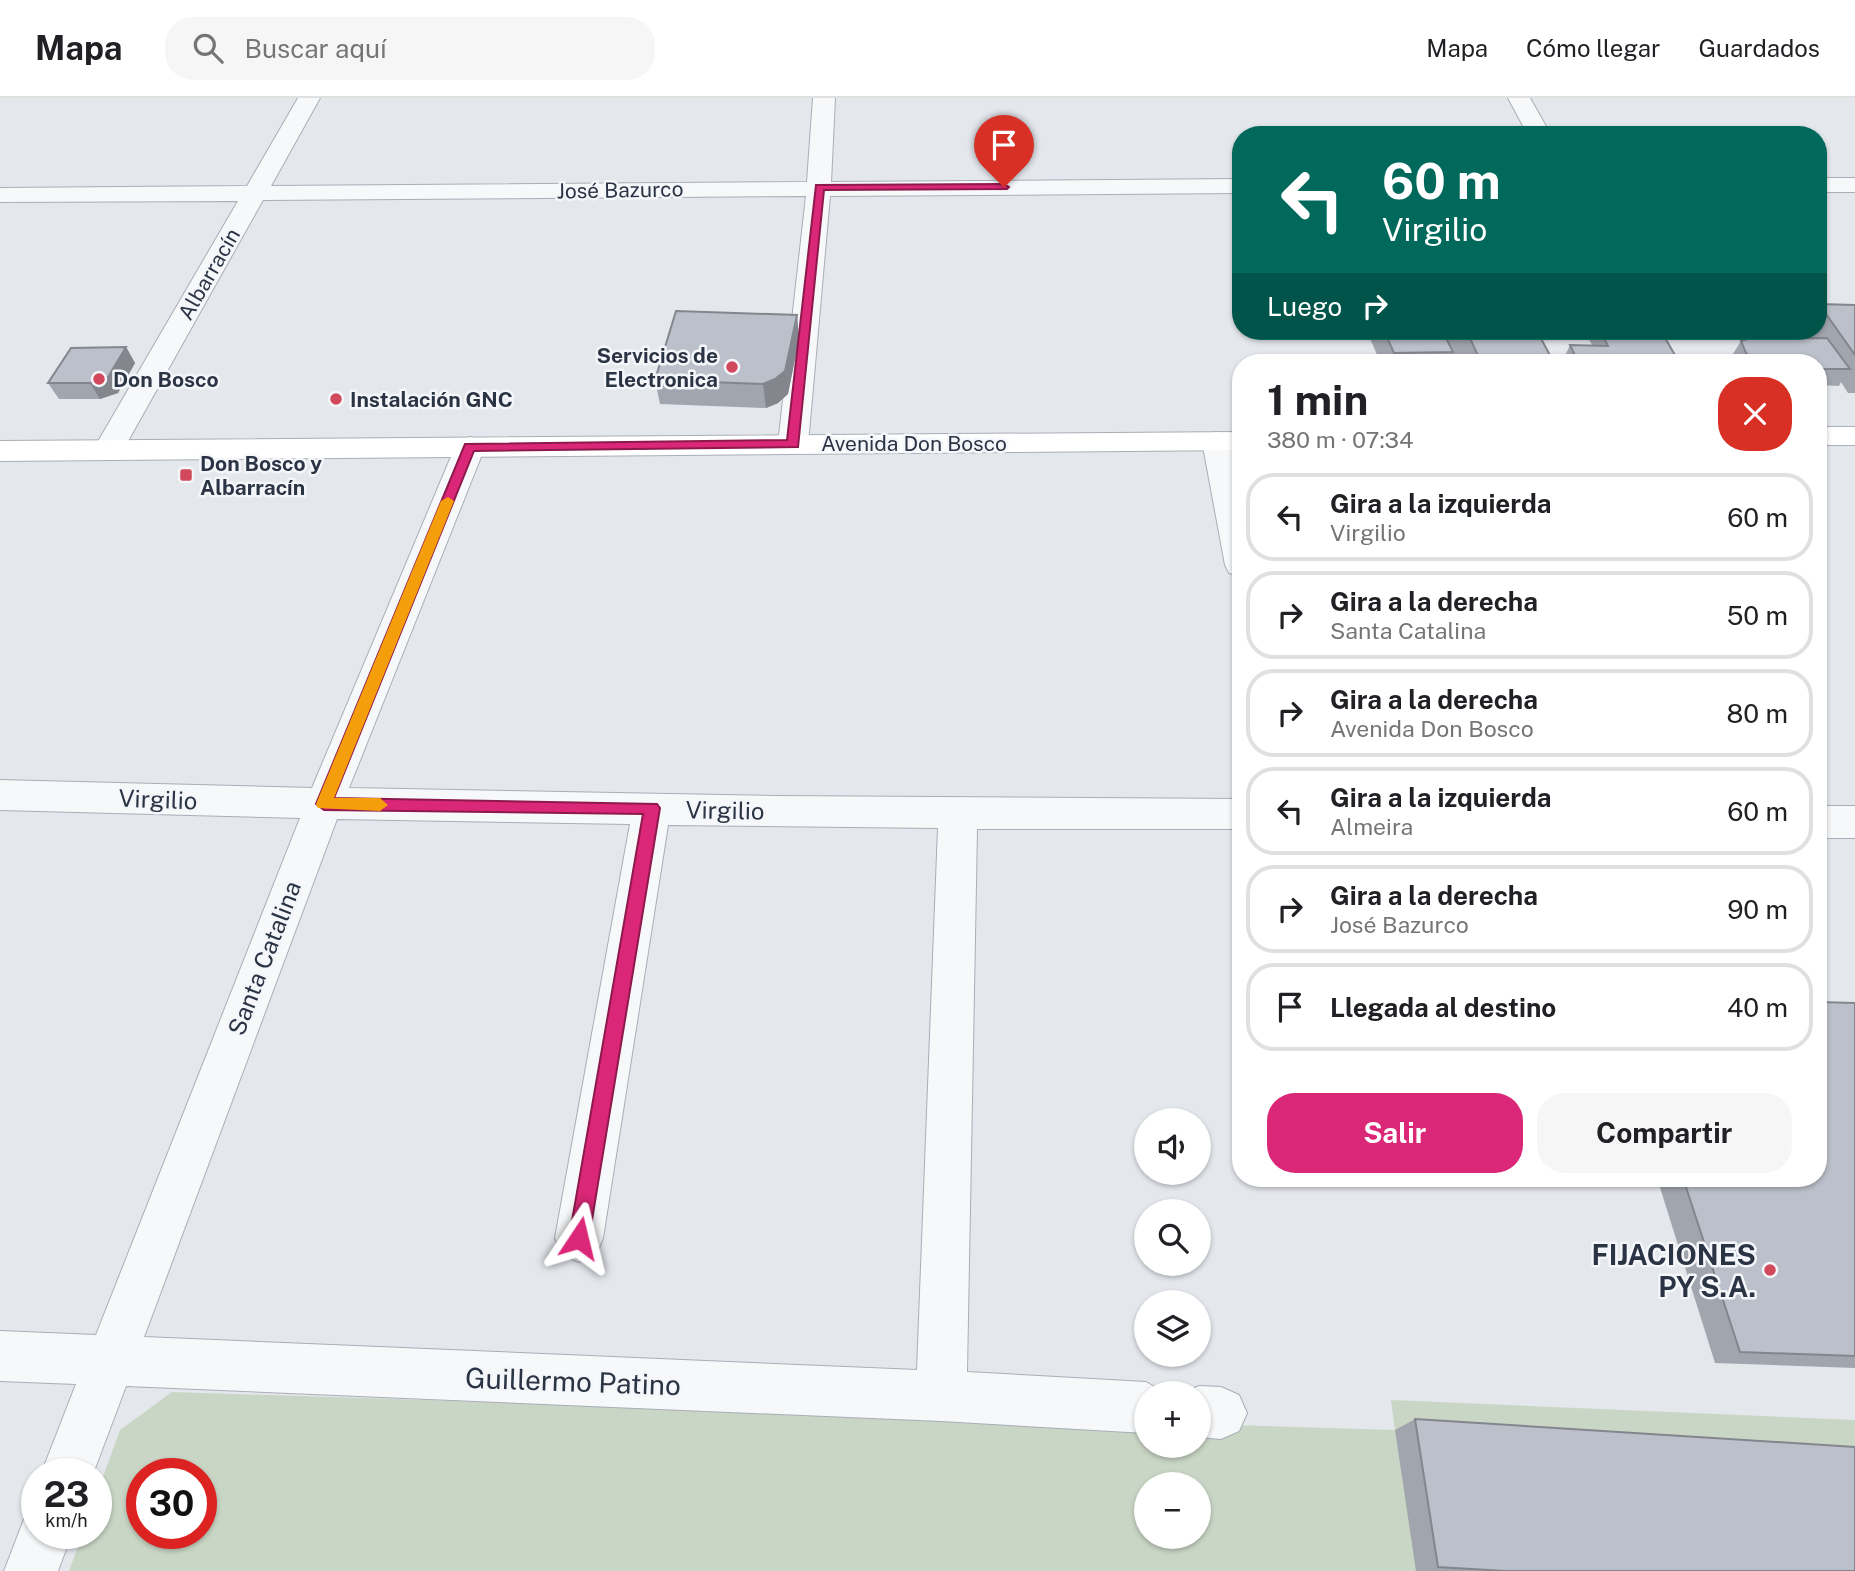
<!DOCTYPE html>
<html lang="es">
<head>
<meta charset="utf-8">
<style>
	:root { --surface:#fff; --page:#f6f6f6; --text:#202124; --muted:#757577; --line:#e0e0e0; --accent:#db2777 }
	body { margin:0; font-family:"Public Sans",sans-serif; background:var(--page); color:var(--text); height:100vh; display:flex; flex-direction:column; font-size:26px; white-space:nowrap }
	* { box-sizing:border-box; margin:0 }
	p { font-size:23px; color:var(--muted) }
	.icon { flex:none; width:38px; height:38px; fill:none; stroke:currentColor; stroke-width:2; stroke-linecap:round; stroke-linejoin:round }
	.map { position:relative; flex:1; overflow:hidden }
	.details { position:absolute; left:1232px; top:256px; width:595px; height:833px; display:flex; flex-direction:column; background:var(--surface); border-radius:28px; box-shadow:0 2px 5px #0004 }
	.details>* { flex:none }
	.hud { position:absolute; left:1232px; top:28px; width:595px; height:214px; border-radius:28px; box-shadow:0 2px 5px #0004; background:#00695c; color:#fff; overflow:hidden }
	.tools { position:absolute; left:1134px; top:1010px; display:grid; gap:14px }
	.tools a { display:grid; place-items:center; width:77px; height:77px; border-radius:50%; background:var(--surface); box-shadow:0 2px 5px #0004; font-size:35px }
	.speed { position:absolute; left:21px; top:1360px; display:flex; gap:14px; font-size:35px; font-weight:700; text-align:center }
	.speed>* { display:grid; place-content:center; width:91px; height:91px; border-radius:50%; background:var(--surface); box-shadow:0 2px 5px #0004; line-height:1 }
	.speed small { font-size:18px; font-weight:400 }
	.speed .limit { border:10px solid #d22; background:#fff; color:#111 }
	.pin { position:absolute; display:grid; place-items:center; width:60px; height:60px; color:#fff; margin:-72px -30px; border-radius:50% 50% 50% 0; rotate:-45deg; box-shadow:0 0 7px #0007 }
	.pin .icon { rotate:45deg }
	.me { position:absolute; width:77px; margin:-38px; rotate:10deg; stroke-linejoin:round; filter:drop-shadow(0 0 5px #0008) }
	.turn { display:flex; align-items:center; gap:24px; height:147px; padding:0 35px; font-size:32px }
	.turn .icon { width:91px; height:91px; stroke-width:2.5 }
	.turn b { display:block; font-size:49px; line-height:60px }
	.then { display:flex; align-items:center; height:66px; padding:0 35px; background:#0003; gap:14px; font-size:26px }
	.round { display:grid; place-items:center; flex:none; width:74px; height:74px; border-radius:28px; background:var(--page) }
	.summary { display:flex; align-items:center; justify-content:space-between; height:119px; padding:0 35px }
	h1 { font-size:42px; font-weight:700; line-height:52px }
	.button { display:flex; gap:14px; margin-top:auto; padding:14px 35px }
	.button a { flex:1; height:80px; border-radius:28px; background:var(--accent); color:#fff; font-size:28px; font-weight:700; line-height:80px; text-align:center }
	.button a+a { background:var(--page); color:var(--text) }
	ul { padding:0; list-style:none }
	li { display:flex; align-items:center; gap:21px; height:88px; margin:0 14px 10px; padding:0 21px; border:4px solid var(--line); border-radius:28px }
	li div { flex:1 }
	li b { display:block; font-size:26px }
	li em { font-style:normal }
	header { display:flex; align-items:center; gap:42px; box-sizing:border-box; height:98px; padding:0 35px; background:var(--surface); border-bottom:2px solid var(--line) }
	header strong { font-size:33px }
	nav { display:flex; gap:38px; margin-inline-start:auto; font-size:24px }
	.search { width:490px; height:63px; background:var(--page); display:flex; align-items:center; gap:18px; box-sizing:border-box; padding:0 24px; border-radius:28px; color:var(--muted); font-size:26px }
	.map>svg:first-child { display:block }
	.green { fill:#c9d6c5; fill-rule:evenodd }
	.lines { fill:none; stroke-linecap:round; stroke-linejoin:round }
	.minor-casing { stroke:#a9aeb7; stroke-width:2 }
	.secondary-casing { stroke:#a9aeb7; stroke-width:2 }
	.minor { fill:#f7f8fa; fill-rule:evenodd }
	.secondary { fill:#fff; fill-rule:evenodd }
	.wall { fill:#a1a5ae }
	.shaded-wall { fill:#83868d }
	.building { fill:#bbc0ca; stroke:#83868d; stroke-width:2 }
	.route { fill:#db2777; stroke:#8e194d; stroke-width:2 }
	.slow { fill:#f59e0b }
	.poi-dot { fill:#d1495b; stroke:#f4f6f9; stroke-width:2.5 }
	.labels { text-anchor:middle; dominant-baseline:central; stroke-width:5; stroke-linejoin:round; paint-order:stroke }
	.far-street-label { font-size:21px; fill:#2b3445; stroke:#f4f6f9 }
	.far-poi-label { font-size:21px; font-weight:bold; fill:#2b3445; stroke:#f4f6f9; text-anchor:start }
	.street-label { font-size:24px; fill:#2b3445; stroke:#f4f6f9 }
	.near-poi-label { font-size:28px; font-weight:bold; fill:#2b3445; stroke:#f4f6f9; text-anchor:end }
	.near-street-label { font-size:28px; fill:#2b3445; stroke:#f4f6f9 }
</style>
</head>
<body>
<header>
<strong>Mapa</strong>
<div class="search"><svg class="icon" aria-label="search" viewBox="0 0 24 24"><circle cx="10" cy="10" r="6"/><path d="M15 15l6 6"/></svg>Buscar aquí</div>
<nav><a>Mapa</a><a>Cómo llegar</a><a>Guardados</a></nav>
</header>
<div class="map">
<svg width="1855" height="1473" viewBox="0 0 1855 1473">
	<rect width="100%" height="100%" fill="#e4e7ec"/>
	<path class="green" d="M172,1294L1146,1325V1348H1199V1326L1395,1332L1391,1302L1855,1322V1473H69L83,1435H96V1398L120,1332ZM142,1376H201V1435H142ZM1146,1386H1199V1438H1146Z"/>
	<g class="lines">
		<defs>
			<g id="minor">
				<polygon points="298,0 320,0 271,88 807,84 813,0 835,0 831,84 1241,81 1241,95 830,98 808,346 804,353 793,356 782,353 778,346 806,98 263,102 123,352 119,359 108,362 97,359 93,352 238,103 0,104 0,90 247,88"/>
				<polygon points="1508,0 1530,0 1551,37 1528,37"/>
				<rect x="1818" y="80" width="37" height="14"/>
				<path d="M1217,334L1228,336C1247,367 1241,441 1241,478L1229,475L1225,467L1202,343L1206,336Z"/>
				<path d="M470,339L481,342L485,349L349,690L775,698L1241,701V731H977L967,1274L1146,1284L1165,1295H1146V1335L941,1323L126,1288L93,1376H41L76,1286L0,1283V1233L96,1237L300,720L0,712V682L312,690L455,349L459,342ZM337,721L630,726L555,1140L562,1157L579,1164L596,1157L603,1140L668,727L938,730L917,1272L144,1239Z"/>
				<rect x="1818" y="708" width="37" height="32"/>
				<polygon points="1199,1288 1221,1289 1239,1297 1247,1315 1239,1333 1221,1341 1199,1339 1199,1295 1183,1295"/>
				<polygon points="37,1412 37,1435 72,1435 58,1473 4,1473 26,1416"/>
			</g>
			<g id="secondary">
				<rect x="1818" y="329" width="37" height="18"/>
				<polygon points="1241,334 1241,352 0,363 0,343"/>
			</g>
		</defs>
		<use href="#minor" class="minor-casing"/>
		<use href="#secondary" class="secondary-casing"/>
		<use href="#minor" class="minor"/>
		<use href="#secondary" class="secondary"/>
	</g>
	<g class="wall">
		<polygon points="1819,206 1855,207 1855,295 1848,295 1841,284 1839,288 1818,287 1818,264 1733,264 1731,259 1741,243 1811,240 1807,233 1818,233 1818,208"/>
		<polygon points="797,217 799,241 788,296 778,305 766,310 660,306 655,282"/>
		<polygon points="1367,233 1537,233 1552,261 1551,264 1461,264 1459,259 1451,260 1449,264 1380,264"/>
		<polygon points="1589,233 1661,233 1679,264 1562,264 1570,247 1592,247 1587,238"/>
		<polygon points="126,249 135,265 118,295 100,301 59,301 48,285"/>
		<polygon points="1855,905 1855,1270 1715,1265 1657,1080 1818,1080"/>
		<polygon points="1415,1321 1855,1473 1416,1473 1395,1332"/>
	</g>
	<g class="shaded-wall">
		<polygon points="797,217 799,241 788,296 778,305 766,310 763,286"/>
		<polygon points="126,249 135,265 118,295 100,301 90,285"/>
	</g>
	<g class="building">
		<polygon points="1819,206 1855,207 1855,257"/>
		<polygon points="676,213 797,217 785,273 775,281 763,286 655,282"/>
		<polygon points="1384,233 1537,233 1552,261 1480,262 1468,236 1444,236 1453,254 1394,255"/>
		<polygon points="1600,233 1661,233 1679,264 1578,264 1570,247 1608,248"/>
		<polygon points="1827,240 1850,271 1818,271 1818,264 1760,264 1755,263 1746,255 1741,243 1747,241"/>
		<polygon points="126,249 108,279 90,285 48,285 71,250"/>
		<polygon points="1818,904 1855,905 1855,1258 1740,1254 1683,1080 1818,1080"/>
		<polygon points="1415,1321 1855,1349 1855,1473 1505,1473 1438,1469"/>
	</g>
	<polygon class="route" points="1004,86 1009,89 1007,91 824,92 798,349 474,353 334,700 657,706 660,710 589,1140 586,1147 579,1150 572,1147 569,1140 643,716 324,712 316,706 465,346 787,342 816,87"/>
	<polygon class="slow" points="448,399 454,403 334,700 380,700 388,707 380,713 318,710 316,706 441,403"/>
	<g class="poi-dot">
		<circle cx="732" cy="269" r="7"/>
		<circle cx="99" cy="281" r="7"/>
		<circle cx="336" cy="301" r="7"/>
		<rect x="179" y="370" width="14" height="14" rx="3.5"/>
		<circle cx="1770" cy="1172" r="7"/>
	</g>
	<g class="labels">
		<g class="far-street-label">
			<text transform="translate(620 92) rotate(-1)">José Bazurco</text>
			<text transform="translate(209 176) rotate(-60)">Albarracín</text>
			<text x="914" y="345">Avenida Don Bosco</text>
		</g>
		<g class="far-poi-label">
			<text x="718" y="257" text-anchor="end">Servicios de<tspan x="718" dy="24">Electronica</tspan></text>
			<text x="113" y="281">Don Bosco</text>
			<text x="350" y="301">Instalación GNC</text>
			<text x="200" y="365">Don Bosco y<tspan x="200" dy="24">Albarracín</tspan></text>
		</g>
		<g class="street-label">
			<text transform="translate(158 701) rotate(2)">Virgilio</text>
			<text transform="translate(725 712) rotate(1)">Virgilio</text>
			<text transform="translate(264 860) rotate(-69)">Santa Catalina</text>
		</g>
		<g class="near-poi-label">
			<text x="1756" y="1156">FIJACIONES<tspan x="1756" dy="32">PY S.A.</tspan></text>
		</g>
		<g class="near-street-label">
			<text transform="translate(573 1283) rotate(2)">Guillermo Patino</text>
		</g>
	</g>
</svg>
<div class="tools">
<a><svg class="icon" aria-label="sound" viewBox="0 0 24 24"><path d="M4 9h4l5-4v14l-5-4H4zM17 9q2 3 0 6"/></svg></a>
<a><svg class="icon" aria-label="search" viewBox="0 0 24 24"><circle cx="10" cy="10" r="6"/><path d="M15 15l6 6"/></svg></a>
<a><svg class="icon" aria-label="layers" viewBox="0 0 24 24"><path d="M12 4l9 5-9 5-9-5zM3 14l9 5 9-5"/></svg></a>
<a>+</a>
<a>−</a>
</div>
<div class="speed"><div>23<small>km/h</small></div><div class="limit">30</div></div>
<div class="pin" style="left:1004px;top:89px;background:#d93025"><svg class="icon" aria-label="arrive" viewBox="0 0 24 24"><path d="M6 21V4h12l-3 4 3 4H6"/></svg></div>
<svg class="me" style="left:579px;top:1140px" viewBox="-20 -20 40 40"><path d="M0-17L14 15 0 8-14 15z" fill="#db2777" stroke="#fff" stroke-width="4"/></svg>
<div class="hud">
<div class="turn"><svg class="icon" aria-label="left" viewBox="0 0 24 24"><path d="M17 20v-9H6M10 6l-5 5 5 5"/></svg><div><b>60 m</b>Virgilio</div></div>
<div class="then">Luego<svg class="icon" aria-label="right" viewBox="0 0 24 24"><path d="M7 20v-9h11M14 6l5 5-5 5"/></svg></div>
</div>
<section class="details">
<div class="summary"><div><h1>1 min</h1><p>380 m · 07:34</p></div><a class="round" style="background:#d93025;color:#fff"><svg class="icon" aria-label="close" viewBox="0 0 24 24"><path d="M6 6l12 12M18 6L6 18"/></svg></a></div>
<ul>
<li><svg class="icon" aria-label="left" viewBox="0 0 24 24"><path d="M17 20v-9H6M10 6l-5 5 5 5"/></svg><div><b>Gira a la izquierda</b><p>Virgilio</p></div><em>60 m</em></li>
<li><svg class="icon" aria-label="right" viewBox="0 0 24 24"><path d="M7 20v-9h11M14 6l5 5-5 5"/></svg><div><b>Gira a la derecha</b><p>Santa Catalina</p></div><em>50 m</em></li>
<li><svg class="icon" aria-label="right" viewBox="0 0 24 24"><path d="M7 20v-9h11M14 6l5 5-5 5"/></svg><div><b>Gira a la derecha</b><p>Avenida Don Bosco</p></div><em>80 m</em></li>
<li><svg class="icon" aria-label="left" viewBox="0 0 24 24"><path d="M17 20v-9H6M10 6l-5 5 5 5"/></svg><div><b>Gira a la izquierda</b><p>Almeira</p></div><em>60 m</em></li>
<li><svg class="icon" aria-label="right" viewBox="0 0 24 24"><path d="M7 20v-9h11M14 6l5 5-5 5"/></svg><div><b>Gira a la derecha</b><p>José Bazurco</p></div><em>90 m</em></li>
<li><svg class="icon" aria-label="arrive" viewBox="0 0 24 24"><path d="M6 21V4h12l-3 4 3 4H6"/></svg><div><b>Llegada al destino</b></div><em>40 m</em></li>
</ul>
<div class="button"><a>Salir</a><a>Compartir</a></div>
</section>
</div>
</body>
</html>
